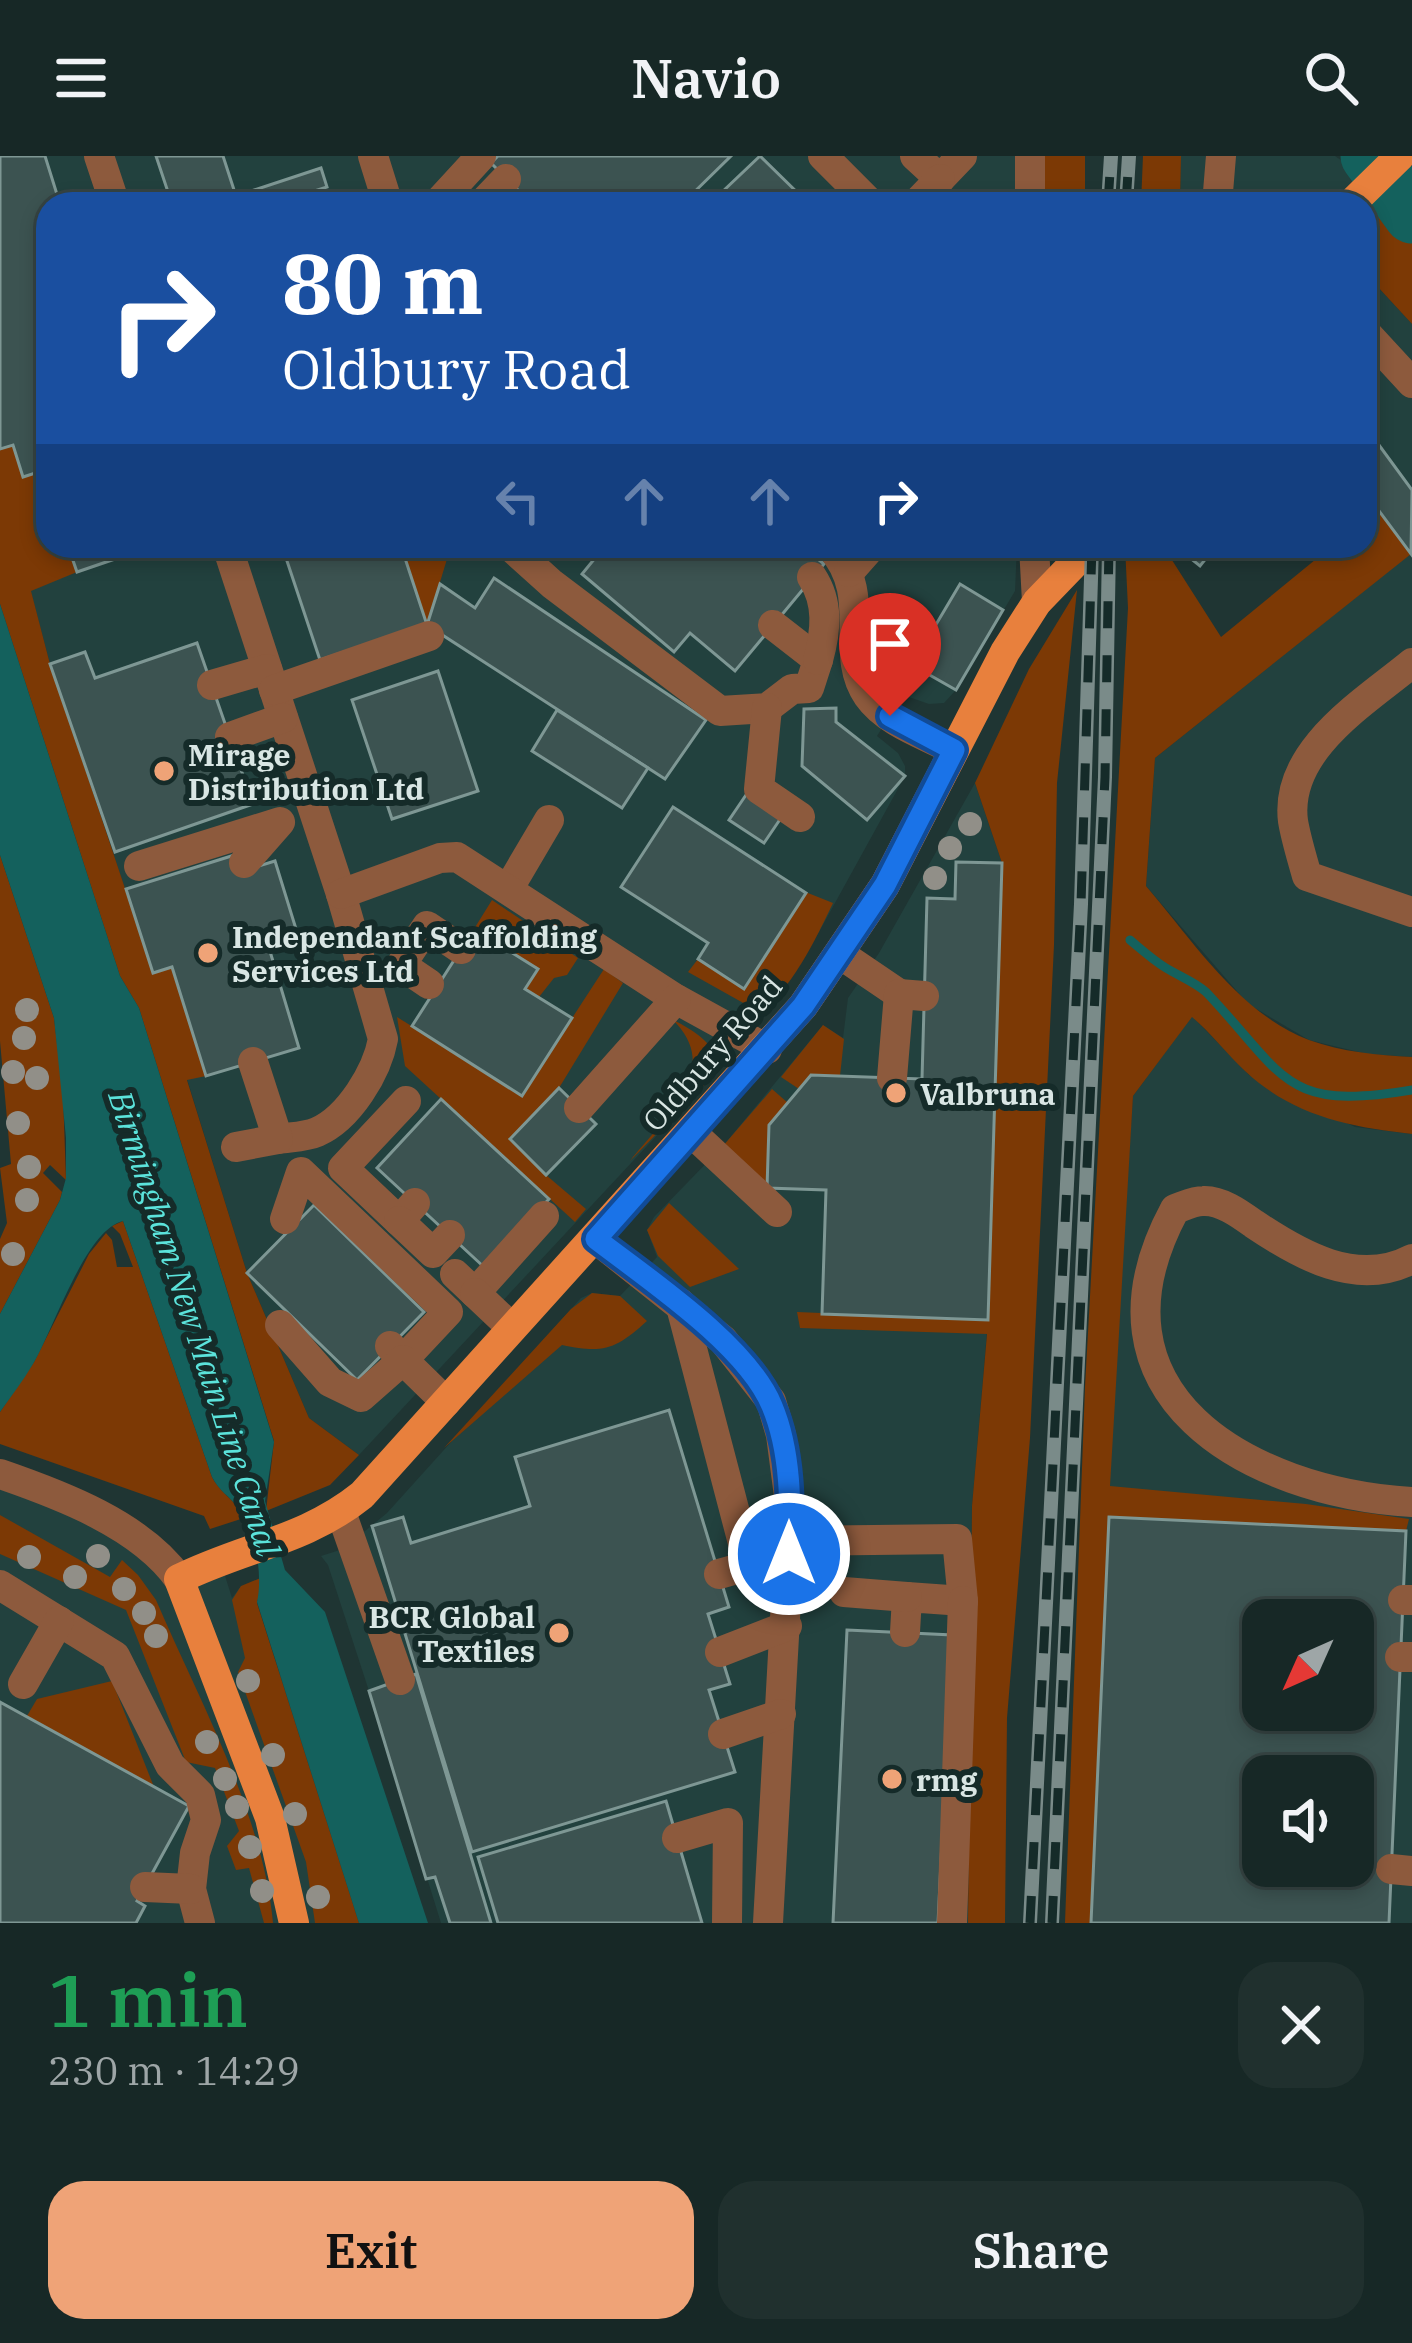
<!DOCTYPE html>
<html lang="en">
<head>
<meta charset="utf-8">
<style>
	:root { --surface:#172826; --page:#20302e; --text:#f1f3f6; --muted:#9ea6a7; --line:#364443; --accent:#efa377 }
	body { margin:0; font-family:"IBM Plex Serif",serif; background:var(--page); color:var(--text); height:100vh; display:flex; flex-direction:column; font-size:45px; white-space:nowrap }
	* { box-sizing:border-box; margin:0 }
	p { font-size:39px; color:var(--muted) }
	.icon { flex:none; width:66px; height:66px; fill:none; stroke:currentColor; stroke-width:2; stroke-linecap:round; stroke-linejoin:round }
	.map { position:relative; height:1767px; overflow:hidden }
	.details { display:flex; flex-direction:column; background:var(--surface); flex:1 }
	.details>* { flex:none }
	.banner { position:absolute; left:36px; top:36px; width:1341px; height:366px; border-radius:36px; box-shadow:0 6px 18px #0003,0 0 0 3px var(--line); background:#1a4fa0; color:#fff; overflow:hidden }
	.needle { width:78px; rotate:225deg }
	.controls { position:absolute; left:1242px; top:1443px; display:grid; gap:24px }
	.controls a { display:grid; place-items:center; width:132px; height:132px; border-radius:24px; background:var(--surface); box-shadow:0 6px 18px #0003,0 0 0 3px var(--line); font-size:60px }
	.pin { position:absolute; display:grid; place-items:center; width:102px; height:102px; color:#fff; margin:-123px -51px; border-radius:50% 50% 50% 0; rotate:-45deg; box-shadow:0 0 12px #0007 }
	.pin .icon { rotate:45deg }
	.me { position:absolute; width:132px; margin:-66px; rotate:0deg; stroke-linejoin:round; filter:drop-shadow(0 0 9px #0008) }
	.turn { display:flex; align-items:center; gap:42px; height:252px; padding:0 48px; font-size:54px }
	.turn .icon { width:156px; height:156px; stroke-width:2.5 }
	.turn b { display:block; font-size:84px; line-height:102px }
	.lanes { display:flex; align-items:center; height:114px; padding:0 48px; background:#0003; justify-content:center; gap:60px; direction:ltr }
	.lanes .off { opacity:.35 }
	.round { display:grid; place-items:center; flex:none; width:126px; height:126px; border-radius:36px; background:var(--page) }
	.overview { display:flex; align-items:center; justify-content:space-between; height:204px; padding:0 48px }
	h1 { font-size:72px; font-weight:600; line-height:90px; color:#1e9e55 }
	.button { display:flex; gap:24px; margin-top:auto; padding:24px 48px }
	.button a { flex:1; height:138px; border-radius:36px; background:var(--accent); color:#111; font-size:48px; font-weight:600; line-height:138px; text-align:center }
	.button a+a { background:var(--page); color:var(--text) }
	header { display:flex; justify-content:space-between; align-items:center; height:156px; padding:0 48px; background:var(--surface); font-size:54px; font-weight:600 }
	.map>svg:first-child { display:block }
	.built { fill:#22413e; fill-rule:evenodd }
	.green { fill:#7c3905 }
	.water { fill:#14615d }
	.lines { fill:none; stroke-linecap:round; stroke-linejoin:round }
	.stream { stroke:#14615d; stroke-width:9 }
	.river { stroke:#14615d; stroke-width:57 }
	.building { fill:#3c5351; stroke:#7e9794; stroke-width:3; fill-rule:evenodd }
	.minor { stroke:#8d5a3d; stroke-width:30 }
	.major { stroke:#e8803d; stroke-width:30 }
	.rail-casing { stroke:#7a8b89; stroke-width:14 }
	.rail { stroke:#152b29; stroke-width:9; stroke-dasharray:27; stroke-linecap:butt }
	.tree { fill:#918f88 }
	.route-casing { stroke:#114b97; stroke-width:30 }
	.route { stroke:#1a73e8; stroke-width:21 }
	.poi-dot { fill:#efa377; stroke:#152b29; stroke-width:4.5 }
	.labels { text-anchor:middle; dominant-baseline:central; stroke-width:12; stroke-linejoin:round; paint-order:stroke }
	.poi-label { font-size:30px; font-weight:bold; fill:#d9e6e4; stroke:#152b29; text-anchor:start }
	.street-label { font-size:30px; fill:#d9e6e4; stroke:#152b29 }
	.water-label { font-size:33px; font-style:italic; fill:#5be3db; stroke:#152b29 }
</style>
</head>
<body>
<header><svg class="icon" aria-label="menu" viewBox="0 0 24 24"><path d="M4 6h16M4 12h16M4 18h16"/></svg>Navio<svg class="icon" aria-label="search" viewBox="0 0 24 24"><circle cx="10" cy="10" r="6"/><path d="M15 15l6 6"/></svg></header>
<div class="map">
<svg width="1412" height="1767" viewBox="0 0 1412 1767">
	<rect width="100%" height="100%" fill="#1f3533"/>
	<g class="built">
		<polygon points="0,0 1018,0 1018,48 48,48 48,390 1017,390 1015,435 956,534 944,547 929,548 903,539 877,580 898,597 905,610 905,620 819,776 780,836 715,917 359,1299 309,1262 247,1117 187,923 206,919 171,812 153,817 50,508 0,320"/>
		<polygon points="1181,0 1335,0 1352,12 1358,7 1387,51 1365,81 1365,48 1180,48"/>
		<polygon points="1365,117 1412,168 1412,901 1367,898 1309,884 1248,848 1146,730 1155,602 1410,398 1365,336"/>
		<polygon points="975,627 1002,707 988,1164 972,1350 968,1767 441,1767 369,1535 328,1409 321,1400 343,1393 387,1357 581,1142 592,1137 620,1140 657,1101 647,1074 654,1061 723,990 823,869 843,882 848,842 879,797"/>
		<path d="M1192,860L1249,919L1355,971L1412,978V1767H1091L1113,1237L1133,940ZM1263,1464H1353V1554H1263ZM1263,1620H1353V1710H1263Z"/>
		<polygon points="0,1318 21,1326 179,1423 220,1404 232,1442 241,1430 391,1767 0,1767"/>
	</g>
	<g class="green">
		<rect x="1018" y="0" width="67" height="48"/>
		<polygon points="1143,0 1181,0 1180,48 1141,48"/>
		<path d="M1412,28V168L1365,117C1365,65 1375,62 1412,28Z"/>
		<polygon points="13,289 23,321 41,316 48,332 48,390 68,390 77,416 31,435 50,508 153,816 172,811 206,920 187,924 247,1117 309,1262 359,1299 330,1329 266,1355 274,1285 139,852 120,820 0,448 0,293"/>
		<path d="M1365,336L1411,398L1155,602L1146,730C1194,786 1239,857 1309,884C1342,896 1378,899 1412,901V978C1349,971 1293,960 1245,915C1227,898 1211,877 1192,861L1133,940L1110,1330L1306,1348L1409,1363L1406,1375L1109,1361L1091,1767H1065L1085,1231L1128,452L1125,390H1163L1221,481L1332,390H1365Z"/>
		<polygon points="401,390 447,390 447,403 427,469"/>
		<polygon points="1077,434 1057,627 1054,789 1030,1282 1007,1562 1005,1767 968,1767 972,1350 987,1178 800,1172 797,1156 988,1164 1002,707 975,627 1029,513"/>
		<polygon points="0,699 54,862 63,938 66,1024 50,1009 43,1017 62,1036 60,1044 0,1158 0,1083 7,1067 0,1012 11,1008 0,885"/>
		<path d="M803,735L833,747C820,774 785,851 754,853L688,816L698,803L744,832Z"/>
		<polygon points="492,744 578,802 567,819 554,822 539,841 525,833 537,812 474,773"/>
		<polygon points="604,813 623,827 559,932 546,1019 586,1053 575,1066 405,910 397,861 522,939"/>
		<path d="M672,863C695,876 719,887 716,917L630,1005C664,962 725,914 672,863Z"/>
		<polygon points="823,869 844,883 840,920 811,919 799,933 781,921"/>
		<polygon points="772,933 788,947 767,1032 723,990"/>
		<polygon points="669,1047 739,1113 690,1131 658,1100 647,1074"/>
		<path d="M123,1065L212,1321C220,1337 238,1346 244,1362L210,1373L204,1360L0,1288V1256L34,1206L89,1098L106,1077L112,1084L117,1111H133L120,1078L112,1070Z"/>
		<path d="M592,1137L620,1140L647,1165C616,1193 604,1198 562,1189L444,1292L571,1153Z"/>
		<path d="M0,1359L110,1421L122,1404L138,1419L156,1444C198,1542 264,1661 273,1767H264L249,1712L236,1714L227,1690L239,1675L215,1612L186,1606L126,1454L0,1398Z"/>
		<polygon points="263,1421 257,1447 359,1767 315,1767 306,1706 238,1516 245,1502 232,1444 241,1430"/>
		<polygon points="112,1525 154,1631 27,1560 37,1543"/>
	</g>
	<path class="water" d="M0,448L120,820L139,852L274,1286L265,1345L285,1414L325,1456L428,1767H359L257,1446C263,1421 256,1372 238,1351C229,1340 219,1335 212,1321L123,1065C85,1074 53,1175 33,1208C23,1225 11,1240 0,1256V1158L60,1044L66,1022V982L54,862L0,699Z"/>
	<g class="lines">
		<path class="stream" d="M1130,784C1142,794 1153,804 1166,812C1179,820 1195,826 1206,836C1286,920 1282,956 1412,934"/>
		<polyline class="river" points="1369,0 1412,59"/>
	</g>
	<g class="building">
		<polygon points="0,0 45,0 60,48 48,48 48,313 23,321 13,289 0,293"/>
		<polygon points="156,0 223,0 236,40 321,12 327,31 274,48 172,48"/>
		<polygon points="498,0 731,0 682,48 532,48 491,7"/>
		<polygon points="760,0 809,48 730,48 720,38"/>
		<polygon points="1365,270 1412,334 1411,398 1365,336"/>
		<polygon points="68,390 153,390 77,416"/>
		<polygon points="282,390 401,390 427,469 320,504"/>
		<polygon points="605,390 802,390 824,408 735,515 690,477 674,496 582,418"/>
		<polygon points="1175,390 1216,390 1200,410"/>
		<polygon points="494,422 706,564 665,623 427,469 440,428 475,452"/>
		<polygon points="960,428 1003,454 956,534 912,509"/>
		<polygon points="197,487 253,648 115,696 50,508 85,496 95,522"/>
		<polygon points="438,515 478,635 392,663 352,544"/>
		<polygon points="836,552 836,566 905,620 867,664 802,610 804,553"/>
		<polygon points="557,554 648,612 622,652 532,595"/>
		<polygon points="748,636 783,659 764,687 729,664"/>
		<polygon points="673,651 806,737 744,833 698,803 708,787 621,731"/>
		<polygon points="241,697 246,714 275,705 296,773 266,782 299,892 206,920 172,811 153,817 126,733"/>
		<polygon points="956,706 1002,707 988,1164 822,1158 826,1034 767,1032 769,969 811,919 922,923 927,742 955,743"/>
		<polygon points="474,773 538,813 525,833 572,862 522,940 412,870"/>
		<polygon points="559,932 596,968 546,1019 510,983"/>
		<polygon points="441,943 549,1043 485,1112 377,1012"/>
		<polygon points="314,1049 424,1156 357,1224 247,1117"/>
		<polygon points="669,1254 729,1451 708,1458 730,1528 709,1534 735,1616 472,1696 372,1370 403,1361 411,1387 530,1350 515,1301"/>
		<path d="M1109,1361L1406,1375L1389,1767H1091ZM1263,1464H1353V1554H1263ZM1263,1620H1353V1710H1263Z"/>
		<polygon points="847,1474 952,1479 938,1767 833,1767"/>
		<polygon points="416,1518 491,1767 450,1767 435,1721 426,1723 369,1535"/>
		<polygon points="0,1546 189,1650 137,1745 145,1750 136,1767 0,1767"/>
		<polygon points="666,1645 702,1767 498,1767 478,1701"/>
	</g>
	<g class="lines">
		<g class="minor">
			<polyline points="99,0 115,48"/>
			<polyline points="373,0 388,48"/>
			<polyline points="823,0 871,48"/>
			<polyline points="915,0 940,23 962,0"/>
			<polyline points="437,48 481,0"/>
			<polyline points="482,48 506,23"/>
			<polyline points="916,48 940,23"/>
			<polyline points="1030,48 1030,0"/>
			<polyline points="1217,48 1221,0"/>
			<polyline points="1365,176 1412,227"/>
			<path d="M227,390L341,738L383,883C377,916 349,962 317,976C306,981 290,981 278,983"/>
			<polyline points="510,390 552,428 720,555 767,552 792,533 809,532 818,504 773,469"/>
			<path d="M830,390C876,441 837,495 868,540C887,567 926,579 954,594"/>
			<polyline points="1034,390 1037,446"/>
			<polyline points="849,416 872,390"/>
			<path d="M812,421C829,447 826,475 818,504"/>
			<path d="M1412,507C1365,546 1284,594 1293,665C1296,683 1302,702 1307,720L1412,756"/>
			<polyline points="212,529 267,513"/>
			<polyline points="274,534 429,480"/>
			<polyline points="767,552 759,633 800,661"/>
			<polyline points="230,581 283,562"/>
			<polyline points="139,710 280,666 244,707"/>
			<polyline points="509,732 549,664"/>
			<polyline points="341,738 440,702 457,701 676,843 767,893"/>
			<polyline points="840,798 899,838"/>
			<polyline points="429,828 401,809 427,770 461,793"/>
			<polyline points="892,922 899,838 924,840"/>
			<polyline points="406,945 343,1012 399,1065 415,1047"/>
			<polyline points="579,952 676,843"/>
			<polyline points="691,976 777,1056"/>
			<polyline points="236,991 278,983 253,906"/>
			<polyline points="285,1063 301,1016 448,1156 403,1204 390,1190"/>
			<polyline points="399,1065 433,1097 450,1079"/>
			<polyline points="596,1083 723,1184 771,1245 781,1279 791,1355 768,1767"/>
			<path d="M1412,1103C1357,1132 1300,1099 1254,1068C1240,1058 1221,1044 1203,1045C1194,1045 1184,1050 1175,1053C1075,1238 1248,1336 1412,1346"/>
			<polyline points="455,1118 475,1137 544,1060"/>
			<polyline points="475,1137 512,1172"/>
			<polyline points="680,1147 749,1410"/>
			<polyline points="280,1169 330,1226 361,1241 403,1204 446,1246"/>
			<path d="M0,1318C61,1339 141,1369 179,1423"/>
			<polyline points="341,1356 400,1524"/>
			<polyline points="789,1385 957,1383 963,1445 907,1441 905,1476"/>
			<polyline points="719,1418 766,1405"/>
			<polyline points="0,1429 115,1500 170,1609 200,1639 206,1664 195,1697 191,1733 200,1767"/>
			<polyline points="844,1436 907,1441"/>
			<polyline points="1403,1444 1412,1444"/>
			<polyline points="720,1496 787,1470"/>
			<polyline points="1400,1501 1412,1501"/>
			<polyline points="23,1528 59,1465"/>
			<polyline points="723,1578 781,1558"/>
			<polyline points="677,1682 728,1667 727,1767"/>
			<polyline points="1391,1713 1412,1715"/>
			<polyline points="145,1731 191,1733"/>
			<polyline points="952,1767 963,1445"/>
		</g>
		<g class="major">
			<polyline points="1351,48 1400,0"/>
			<path d="M294,1767L270,1662L179,1423C243,1391 305,1385 362,1339L803,850L885,729L1005,496L1037,446L1091,390"/>
		</g>
		<defs>
			<g id="rail">
				<polyline points="1108,48 1111,0"/>
				<polyline points="1126,48 1129,0"/>
				<polyline points="1030,1767 1081,748 1092,390"/>
				<polyline points="1052,1767 1105,621 1109,390"/>
			</g>
		</defs>
		<use href="#rail" class="rail-casing"/>
		<use href="#rail" class="rail"/>
	</g>
	<g class="tree">
		<circle cx="970" cy="668" r="12"/>
		<circle cx="950" cy="692" r="12"/>
		<circle cx="935" cy="722" r="12"/>
		<circle cx="27" cy="854" r="12"/>
		<circle cx="24" cy="882" r="12"/>
		<circle cx="13" cy="916" r="12"/>
		<circle cx="37" cy="922" r="12"/>
		<circle cx="18" cy="967" r="12"/>
		<circle cx="29" cy="1011" r="12"/>
		<circle cx="27" cy="1044" r="12"/>
		<circle cx="13" cy="1098" r="12"/>
		<circle cx="98" cy="1400" r="12"/>
		<circle cx="29" cy="1401" r="12"/>
		<circle cx="75" cy="1421" r="12"/>
		<circle cx="124" cy="1433" r="12"/>
		<circle cx="144" cy="1457" r="12"/>
		<circle cx="156" cy="1480" r="12"/>
		<circle cx="248" cy="1525" r="12"/>
		<circle cx="207" cy="1586" r="12"/>
		<circle cx="273" cy="1599" r="12"/>
		<circle cx="225" cy="1623" r="12"/>
		<circle cx="237" cy="1651" r="12"/>
		<circle cx="295" cy="1658" r="12"/>
		<circle cx="250" cy="1691" r="12"/>
		<circle cx="262" cy="1735" r="12"/>
		<circle cx="318" cy="1741" r="12"/>
	</g>
	<g class="lines">
		<defs>
			<path id="route" d="M789,1398C791,1350 791,1295 772,1250C747,1189 648,1123 596,1083L803,850L885,729L954,594L890,560"/>
		</defs>
		<use href="#route" class="route-casing"/>
		<use href="#route" class="route"/>
	</g>
	<g class="poi-dot">
		<circle cx="164" cy="615" r="12"/>
		<circle cx="208" cy="797" r="12"/>
		<circle cx="896" cy="937" r="12"/>
		<circle cx="559" cy="1477" r="12"/>
		<circle cx="892" cy="1623" r="12"/>
	</g>
	<g class="labels">
		<g class="poi-label">
			<text x="188" y="598">Mirage<tspan x="188" dy="34">Distribution Ltd</tspan></text>
			<text x="232" y="780">Independant Scaffolding<tspan x="232" dy="34">Services Ltd</tspan></text>
			<text x="920" y="937">Valbruna</text>
			<text x="535" y="1460" text-anchor="end">BCR Global<tspan x="535" dy="34">Textiles</tspan></text>
			<text x="916" y="1623">rmg</text>
		</g>
		<g class="street-label">
			<text transform="translate(712 897) rotate(-49)">Oldbury Road</text>
		</g>
		<g class="water-label">
			<text transform="translate(195 1167) rotate(72)">Birmingham New Main Line Canal</text>
		</g>
	</g>
</svg>
<div class="controls">
<a><svg class="needle" viewBox="-14 -14 28 28"><path d="M0-13l5 13h-10z" fill="#e53935"/><path d="M0 13l5-13h-10z" fill="#9ea6a7"/></svg></a>
<a><svg class="icon" aria-label="sound" viewBox="0 0 24 24"><path d="M4 9h4l5-4v14l-5-4H4zM17 9q2 3 0 6"/></svg></a>
</div>
<div class="pin" style="left:890px;top:560px;background:#d93025"><svg class="icon" aria-label="arrive" viewBox="0 0 24 24"><path d="M6 21V4h12l-3 4 3 4H6"/></svg></div>
<svg class="me" style="left:789px;top:1398px" viewBox="-20 -20 40 40"><circle r="17" fill="#1a73e8" stroke="#fff" stroke-width="3"/><path d="M0-11L8 9 0 5-8 9z" fill="#fff"/></svg>
<div class="banner">
<div class="turn"><svg class="icon" aria-label="right" viewBox="0 0 24 24"><path d="M7 20v-9h11M14 6l5 5-5 5"/></svg><div><b>80 m</b>Oldbury Road</div></div>
<div class="lanes"><svg class="icon off" aria-label="left" viewBox="0 0 24 24"><path d="M17 20v-9H6M10 6l-5 5 5 5"/></svg><svg class="icon off" aria-label="ahead" viewBox="0 0 24 24"><path d="M12 20V5M6 11l6-6 6 6"/></svg><svg class="icon off" aria-label="ahead" viewBox="0 0 24 24"><path d="M12 20V5M6 11l6-6 6 6"/></svg><svg class="icon" aria-label="right" viewBox="0 0 24 24"><path d="M7 20v-9h11M14 6l5 5-5 5"/></svg></div>
</div>
</div>
<section class="details">
<div class="overview"><div><h1>1 min</h1><p>230 m · 14:29</p></div><a class="round"><svg class="icon" aria-label="close" viewBox="0 0 24 24"><path d="M6 6l12 12M18 6L6 18"/></svg></a></div>
<div class="button"><a>Exit</a><a>Share</a></div>
</section>
</body>
</html>
